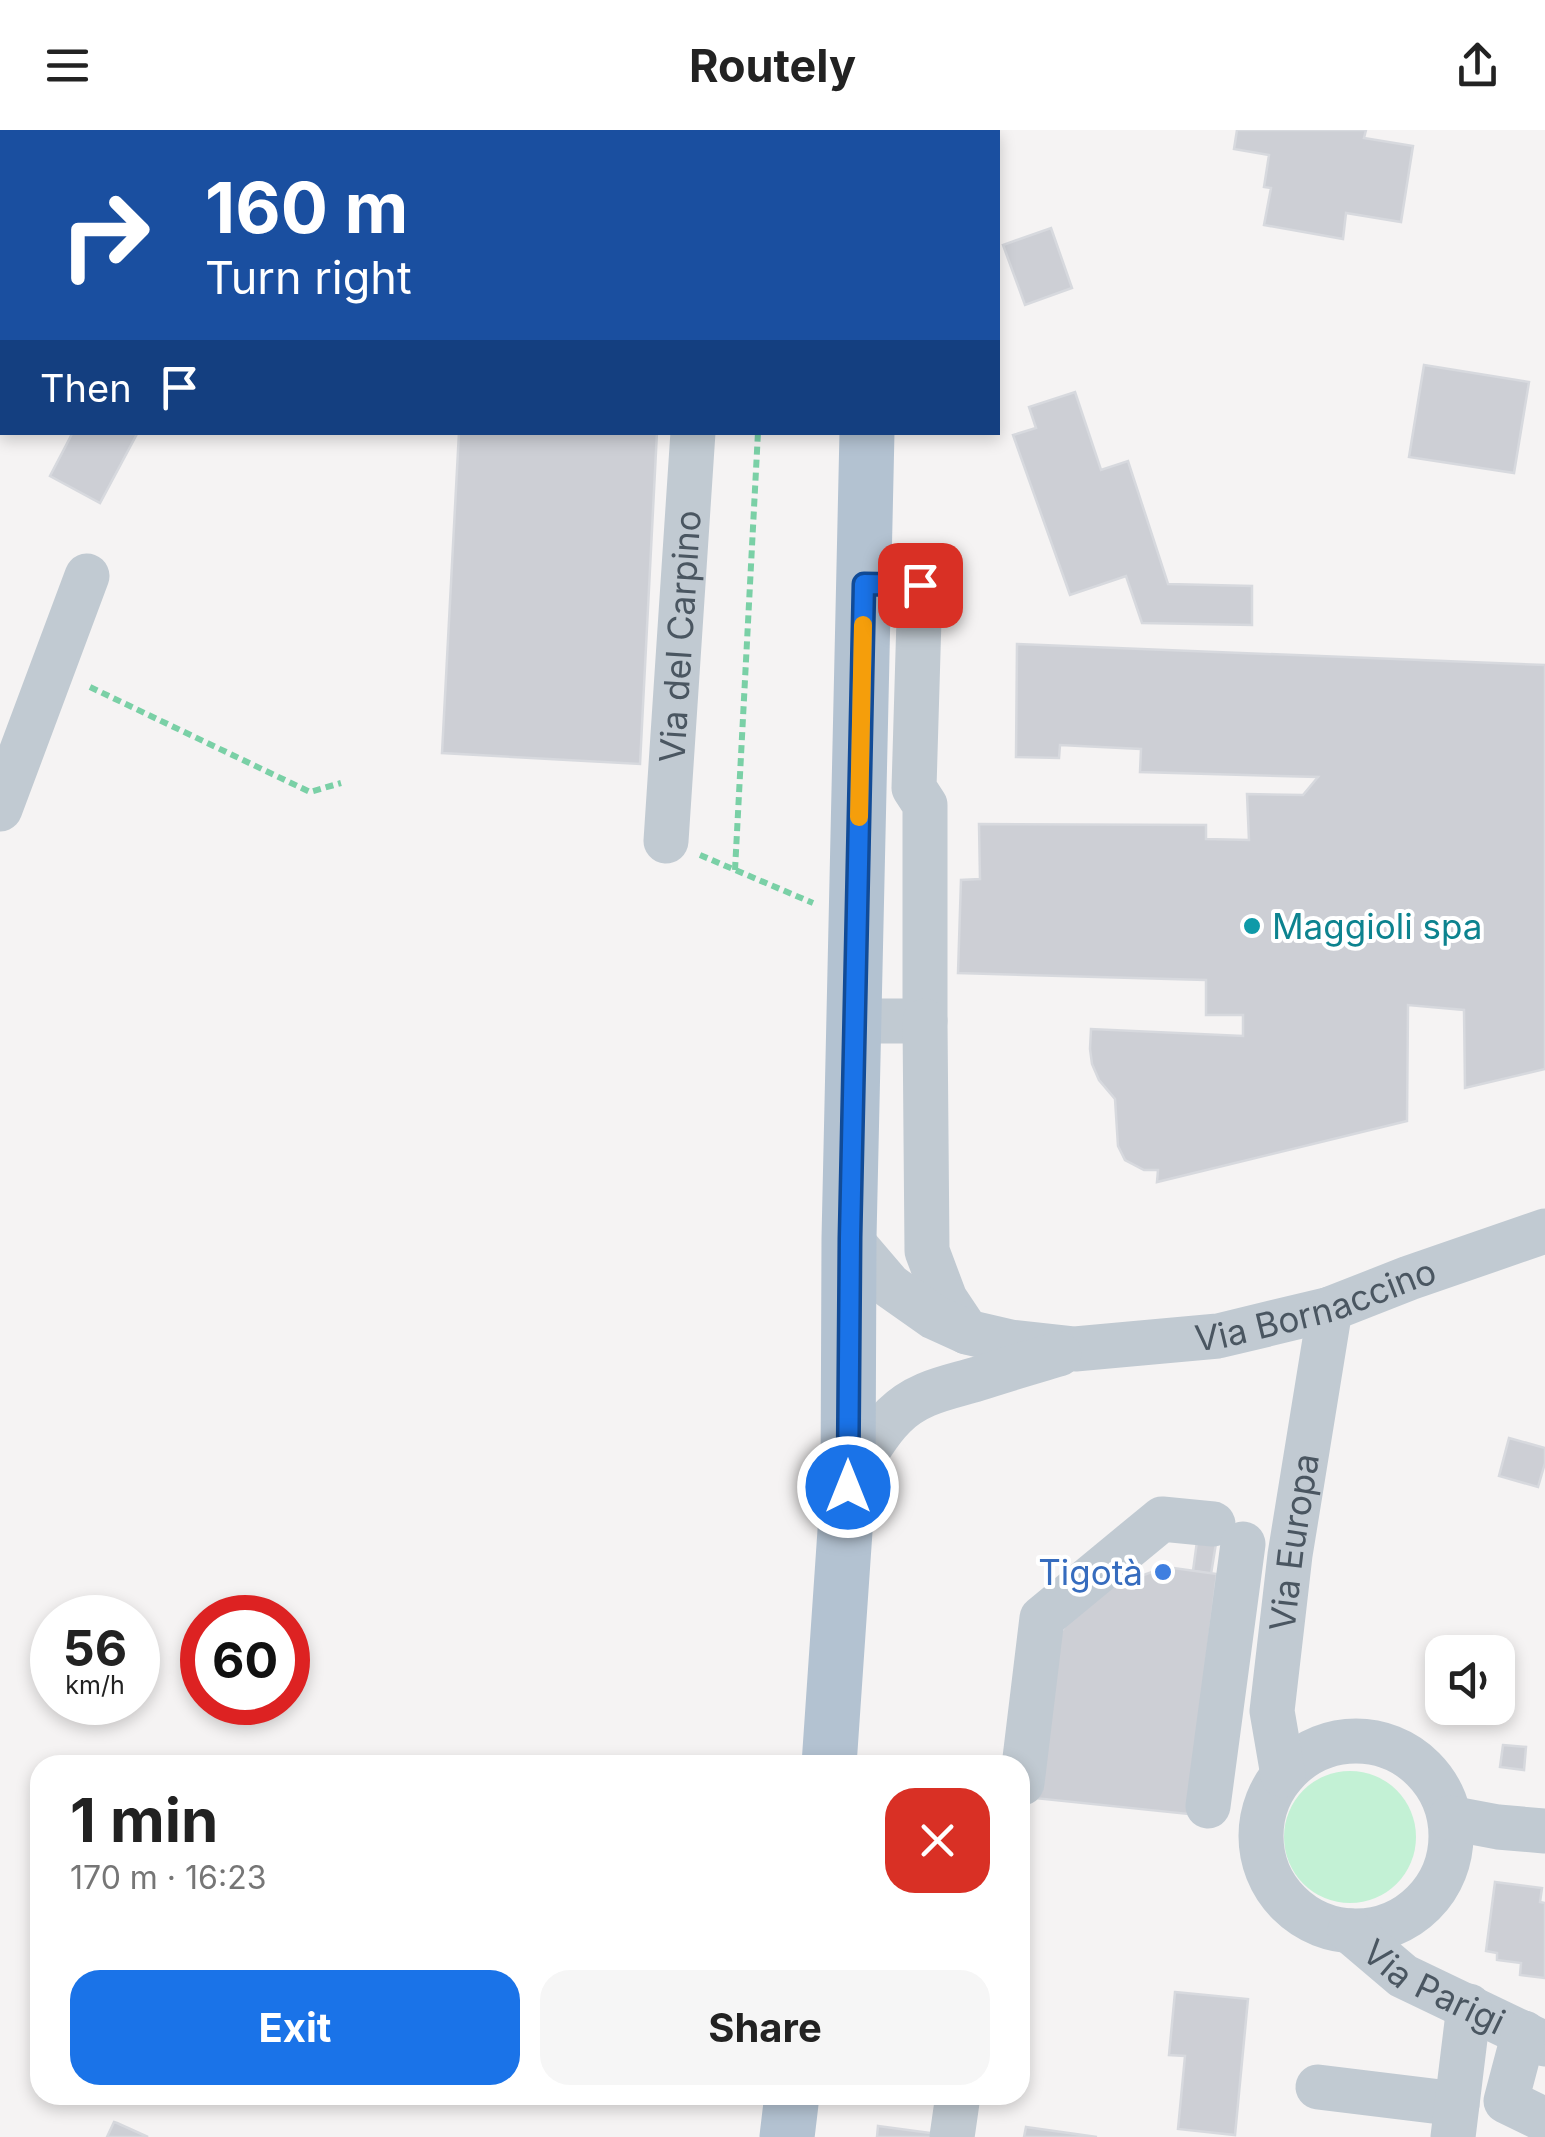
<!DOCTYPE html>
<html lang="en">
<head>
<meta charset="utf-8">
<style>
	:root { --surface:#fff; --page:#f6f6f6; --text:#222; --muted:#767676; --accent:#1a73e8 }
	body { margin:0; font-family:Inter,sans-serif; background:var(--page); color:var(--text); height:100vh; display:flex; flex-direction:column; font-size:38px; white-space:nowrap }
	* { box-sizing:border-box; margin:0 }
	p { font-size:32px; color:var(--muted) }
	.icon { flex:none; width:55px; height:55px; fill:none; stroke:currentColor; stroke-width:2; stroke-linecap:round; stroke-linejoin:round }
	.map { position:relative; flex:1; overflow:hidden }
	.drawer { position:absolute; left:30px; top:1625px; width:1000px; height:350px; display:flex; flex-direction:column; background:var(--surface); border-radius:30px; box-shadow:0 5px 15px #0003 }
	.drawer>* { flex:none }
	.top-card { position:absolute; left:0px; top:0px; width:1000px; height:305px; box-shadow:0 5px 15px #0003; background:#1a4fa0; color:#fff; overflow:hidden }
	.controls { position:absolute; left:1425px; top:1505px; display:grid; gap:20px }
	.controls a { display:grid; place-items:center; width:90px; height:90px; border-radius:20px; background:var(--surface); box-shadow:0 5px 15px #0003; font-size:50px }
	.speed { position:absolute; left:30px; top:1465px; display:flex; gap:20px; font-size:50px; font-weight:700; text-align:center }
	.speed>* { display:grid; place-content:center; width:130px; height:130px; border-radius:50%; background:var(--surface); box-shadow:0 5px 15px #0003; line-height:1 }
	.speed small { font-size:25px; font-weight:400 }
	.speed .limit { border:15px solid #d22; background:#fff; color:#111 }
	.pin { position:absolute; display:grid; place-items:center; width:85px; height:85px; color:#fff; margin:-42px; border-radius:20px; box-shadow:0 5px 15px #0006 }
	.me { position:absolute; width:110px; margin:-55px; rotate:0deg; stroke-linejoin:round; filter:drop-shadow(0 0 8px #0008) }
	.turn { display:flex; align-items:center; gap:35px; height:210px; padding:0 40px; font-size:45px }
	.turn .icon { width:130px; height:130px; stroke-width:2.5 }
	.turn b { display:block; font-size:70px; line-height:85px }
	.then { display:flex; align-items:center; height:95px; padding:0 40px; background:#0003; gap:20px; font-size:38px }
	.round { display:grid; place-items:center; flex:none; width:105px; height:105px; border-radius:30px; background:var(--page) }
	.head { display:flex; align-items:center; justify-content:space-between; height:170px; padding:0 40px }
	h1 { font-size:60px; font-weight:700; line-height:75px }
	.cta { display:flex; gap:20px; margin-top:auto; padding:20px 40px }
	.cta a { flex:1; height:115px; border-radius:30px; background:var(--accent); color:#fff; font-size:40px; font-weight:700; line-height:115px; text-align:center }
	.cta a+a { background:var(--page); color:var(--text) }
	header { display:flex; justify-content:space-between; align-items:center; height:130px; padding:0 40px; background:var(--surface); font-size:45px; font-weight:700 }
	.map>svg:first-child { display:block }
	.green { fill:#c3f1d5 }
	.building { fill:#cdcfd5; stroke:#d7d9de; stroke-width:2.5 }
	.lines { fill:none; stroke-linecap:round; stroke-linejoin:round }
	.path { stroke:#7ad0a6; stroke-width:6; stroke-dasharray:8 5; stroke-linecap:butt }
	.minor { stroke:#c1cad2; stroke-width:45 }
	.major { stroke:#b3c2d1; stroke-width:55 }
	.route-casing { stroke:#114b97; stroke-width:25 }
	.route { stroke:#1a73e8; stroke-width:18 }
	.slow { stroke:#f59e0b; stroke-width:18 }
	.culture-dot { fill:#0f9aa8; stroke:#fff; stroke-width:4 }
	.shop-dot { fill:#3f7fe0; stroke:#fff; stroke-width:4 }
	.labels { text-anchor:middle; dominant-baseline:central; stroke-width:8; stroke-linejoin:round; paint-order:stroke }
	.street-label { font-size:35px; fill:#4a5661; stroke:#fff }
	.culture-label { font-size:35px; fill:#0d838f; stroke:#fff; text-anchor:start }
	.shop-label { font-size:35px; fill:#366cbe; stroke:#fff; text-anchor:end }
</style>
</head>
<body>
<header><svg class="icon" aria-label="menu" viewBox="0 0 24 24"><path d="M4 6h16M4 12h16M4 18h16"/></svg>Routely<svg class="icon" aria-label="share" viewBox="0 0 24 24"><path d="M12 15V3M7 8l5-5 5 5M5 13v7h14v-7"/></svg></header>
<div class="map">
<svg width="1545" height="2007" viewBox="0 0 1545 2007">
	<rect width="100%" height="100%" fill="#f5f3f3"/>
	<circle class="green" cx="1350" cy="1707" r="66"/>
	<g class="building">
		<polygon points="384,0 544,0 544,2"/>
		<polygon points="1237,0 1366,0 1364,8 1413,16 1401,92 1346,83 1343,109 1264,95 1271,58 1264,57 1269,25 1234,19"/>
		<polygon points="1051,98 1072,158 1025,175 1003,115"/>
		<polygon points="1424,235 1529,252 1514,343 1409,327"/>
		<polygon points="1075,262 1101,340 1128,331 1168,454 1252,456 1252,495 1142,493 1126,446 1070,465 1013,305 1036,298 1029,277"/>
		<polygon points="73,302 138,302 100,373 50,346"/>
		<polygon points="459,302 657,302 640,634 442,623"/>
		<polygon points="1017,514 1545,535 1545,939 1465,958 1464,880 1408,875 1407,991 1157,1052 1158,1040 1144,1040 1125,1030 1118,1016 1115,969 1099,950 1092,934 1090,919 1091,899 1243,906 1243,885 1206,885 1206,850 958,843 961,750 980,749 979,694 1206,695 1206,709 1249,710 1247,664 1303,665 1318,647 1140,642 1141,619 1060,615 1059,628 1016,627"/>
		<polygon points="1509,1308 1545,1318 1545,1333 1538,1357 1499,1346"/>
		<polygon points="1198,1404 1217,1407 1211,1444 1193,1441"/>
		<polygon points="1166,1437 1217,1444 1188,1684 1034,1668 1050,1521 1066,1494 1092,1467 1121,1453"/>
		<polygon points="1503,1615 1526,1617 1524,1640 1500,1637"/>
		<polygon points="1495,1752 1542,1758 1540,1772 1545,1773 1545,1848 1520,1845 1521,1833 1497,1830 1497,1823 1486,1821"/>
		<polygon points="1175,1862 1248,1869 1235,2005 1178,1999 1185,1926 1169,1925"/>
		<polygon points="114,1992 117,1993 148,2007 107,2007"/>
		<polygon points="878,1996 960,2007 877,2007"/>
		<polygon points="1026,1997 1097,2007 1024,2007"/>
	</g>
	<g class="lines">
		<g class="path">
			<polyline points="774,2 775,0"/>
			<polyline points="90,557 310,662 341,653"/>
			<polyline points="700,725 813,773"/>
			<polyline points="735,740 758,302"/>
		</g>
		<g class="minor">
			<polyline points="712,2 713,0"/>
			<polyline points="0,679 87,446"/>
			<path id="s1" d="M666,711L693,302"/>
			<polyline points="854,891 925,891 925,675 914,658 920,455 864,454"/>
			<polyline points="925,891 927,1121 945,1169 967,1202"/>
			<path id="s2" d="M849,1108L890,1156L934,1187L967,1202L1010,1212L1075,1219L1218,1206L1330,1179L1409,1148L1545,1101"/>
			<path d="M848,1357C862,1332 874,1306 894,1286C918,1262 947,1258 977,1249C1004,1240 1032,1232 1059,1224"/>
			<circle cx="1356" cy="1706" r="95"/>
			<path id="s3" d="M1283,1645L1272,1581L1290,1425L1330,1179"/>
			<polyline points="1022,1653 1042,1488 1162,1389 1213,1394"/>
			<polyline points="1208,1676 1243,1414"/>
			<polyline points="1450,1688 1498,1697 1545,1701"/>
			<path id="s4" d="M1350,1801L1403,1846L1545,1914"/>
			<polyline points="1524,1903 1506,1971 1545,1990"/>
			<polyline points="1318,1957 1457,1974"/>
			<polyline points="952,2007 958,1965"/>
			<polyline points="1453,2007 1469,1876"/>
		</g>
		<g class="major">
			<polyline points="874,2 874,0"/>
			<polyline points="829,1635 848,1357 849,1108 867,302"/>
			<polyline points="787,2007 792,1965"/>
		</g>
	</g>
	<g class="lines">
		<defs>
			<polyline id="route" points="848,1357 850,1108 864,454 920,455"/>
		</defs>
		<use href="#route" class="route-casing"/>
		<use href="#route" class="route"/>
		<polyline class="slow" points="859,687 863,495"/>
	</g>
	<circle class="culture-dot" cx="1252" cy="796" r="10"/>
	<circle class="shop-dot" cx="1163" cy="1442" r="10"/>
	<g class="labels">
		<g class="street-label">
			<text stroke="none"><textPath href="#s1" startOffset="205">Via del Carpino</textPath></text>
			<text stroke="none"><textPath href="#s2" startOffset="508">Via Bornaccino</textPath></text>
			<text stroke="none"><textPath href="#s3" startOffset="235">Via Europa</textPath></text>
			<text stroke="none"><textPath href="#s4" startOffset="102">Via Parigi</textPath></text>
		</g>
		<g class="culture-label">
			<text x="1272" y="796">Maggioli spa</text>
		</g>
		<g class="shop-label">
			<text x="1143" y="1442">Tigotà</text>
		</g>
	</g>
</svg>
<div class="controls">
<a><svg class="icon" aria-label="sound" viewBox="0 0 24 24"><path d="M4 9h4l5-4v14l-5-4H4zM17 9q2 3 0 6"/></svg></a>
</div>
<div class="speed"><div>56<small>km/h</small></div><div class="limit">60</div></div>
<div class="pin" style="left:920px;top:455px;background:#d93025"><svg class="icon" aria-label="arrive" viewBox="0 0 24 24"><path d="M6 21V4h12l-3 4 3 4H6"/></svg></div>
<svg class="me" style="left:848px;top:1357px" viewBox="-20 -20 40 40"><circle r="17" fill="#1a73e8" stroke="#fff" stroke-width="3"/><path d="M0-11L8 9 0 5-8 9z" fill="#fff"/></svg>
<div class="top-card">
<div class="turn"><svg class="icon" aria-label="right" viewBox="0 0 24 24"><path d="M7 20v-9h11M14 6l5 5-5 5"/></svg><div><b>160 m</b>Turn right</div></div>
<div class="then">Then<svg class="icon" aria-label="arrive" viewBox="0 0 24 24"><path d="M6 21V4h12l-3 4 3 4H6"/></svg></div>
</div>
<section class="drawer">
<div class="head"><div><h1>1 min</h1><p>170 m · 16:23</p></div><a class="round" style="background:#d93025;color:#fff"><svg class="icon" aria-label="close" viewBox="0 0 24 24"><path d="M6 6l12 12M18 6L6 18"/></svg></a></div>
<div class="cta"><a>Exit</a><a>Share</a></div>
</section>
</div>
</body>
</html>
